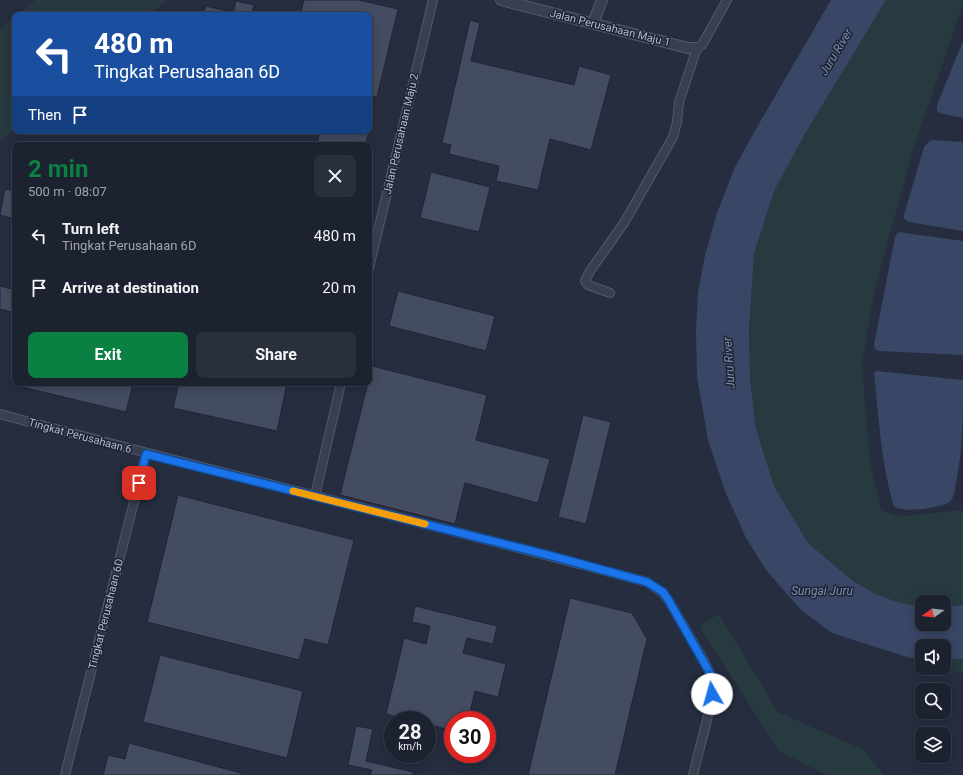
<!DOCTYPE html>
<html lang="en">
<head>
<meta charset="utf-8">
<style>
	:root { --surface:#1c222f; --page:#292f3b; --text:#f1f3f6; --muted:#a0a4aa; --line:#3a3f4b; --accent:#0b8043 }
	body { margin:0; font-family:Roboto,sans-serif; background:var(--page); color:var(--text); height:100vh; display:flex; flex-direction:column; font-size:15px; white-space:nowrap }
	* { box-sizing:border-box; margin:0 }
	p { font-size:13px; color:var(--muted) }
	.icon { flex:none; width:22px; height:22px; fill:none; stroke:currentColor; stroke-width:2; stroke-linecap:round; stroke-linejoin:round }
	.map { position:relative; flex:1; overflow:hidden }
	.sheet { position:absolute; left:12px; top:142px; width:360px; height:244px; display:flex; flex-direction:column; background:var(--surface); border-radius:8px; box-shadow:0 2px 10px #0003,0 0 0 1px var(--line) }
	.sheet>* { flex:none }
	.banner { position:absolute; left:12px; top:12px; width:360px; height:122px; border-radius:8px; box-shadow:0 2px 10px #0003,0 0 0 1px var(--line); background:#1a4fa0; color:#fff; overflow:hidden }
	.needle { width:26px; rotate:256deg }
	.fabs { position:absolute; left:915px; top:595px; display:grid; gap:8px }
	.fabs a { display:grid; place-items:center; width:36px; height:36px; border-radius:8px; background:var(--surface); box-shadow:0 2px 10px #0003,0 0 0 1px var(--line); font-size:20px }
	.speed { position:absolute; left:384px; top:711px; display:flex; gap:8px; font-size:20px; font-weight:700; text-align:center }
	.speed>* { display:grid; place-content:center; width:52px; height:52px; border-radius:50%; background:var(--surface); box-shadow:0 2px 10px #0003,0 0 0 1px var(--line); line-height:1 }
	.speed small { font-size:10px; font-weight:400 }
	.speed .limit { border:6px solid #d22; background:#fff; color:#111 }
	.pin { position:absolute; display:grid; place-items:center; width:34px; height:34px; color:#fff; margin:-17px; border-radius:8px; box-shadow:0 2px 6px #0006 }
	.me { position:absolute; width:44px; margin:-22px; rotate:353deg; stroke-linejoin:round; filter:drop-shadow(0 0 3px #0008) }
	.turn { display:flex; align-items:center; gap:14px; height:84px; padding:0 16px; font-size:18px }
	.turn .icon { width:52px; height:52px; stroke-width:2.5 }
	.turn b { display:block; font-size:28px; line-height:34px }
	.then { display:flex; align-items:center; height:38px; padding:0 16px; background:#0003; gap:8px; font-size:15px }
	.round { display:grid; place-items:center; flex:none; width:42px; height:42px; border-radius:8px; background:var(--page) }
	.overview { display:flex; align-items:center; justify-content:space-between; height:68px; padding:0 16px }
	h1 { font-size:24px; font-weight:700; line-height:30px; color:var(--accent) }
	.primary-button { display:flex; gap:8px; margin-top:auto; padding:8px 16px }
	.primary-button a { flex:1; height:46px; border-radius:8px; background:var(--accent); color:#fff; font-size:16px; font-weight:700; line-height:46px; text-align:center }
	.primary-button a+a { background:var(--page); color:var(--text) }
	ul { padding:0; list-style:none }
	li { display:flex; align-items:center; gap:12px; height:52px; padding:0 16px }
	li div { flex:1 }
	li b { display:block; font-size:15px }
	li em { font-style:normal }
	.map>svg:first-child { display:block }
	.green { fill:#273a40 }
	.water { fill:#394666 }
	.building { fill:#444c61; stroke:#202636 }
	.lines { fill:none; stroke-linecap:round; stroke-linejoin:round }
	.minor-casing { stroke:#545a69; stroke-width:10 }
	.tertiary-casing { stroke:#545a69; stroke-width:12 }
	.minor { stroke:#393f4f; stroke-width:8 }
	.tertiary { stroke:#393f4f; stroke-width:10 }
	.route-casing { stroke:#114b97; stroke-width:10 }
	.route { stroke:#1a73e8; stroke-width:7 }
	.slow { stroke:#f59e0b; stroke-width:7 }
	.labels { text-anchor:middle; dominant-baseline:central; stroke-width:3; stroke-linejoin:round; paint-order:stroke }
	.street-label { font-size:11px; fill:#b5bac9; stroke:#1e2434 }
	.water-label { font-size:12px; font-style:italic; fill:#7d8db1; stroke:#1e2434 }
</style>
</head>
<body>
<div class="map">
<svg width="963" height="775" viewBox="0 0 963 775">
	<rect width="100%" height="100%" fill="#252d3f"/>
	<g class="green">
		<polygon points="36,0 167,0 150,15 18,15"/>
		<polygon points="886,0 963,0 963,4 913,150 874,292 862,365 870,463 881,510 900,517 958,510 963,511 963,605 944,607 944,602 922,602 922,607 897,602 876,594 854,582 808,543 774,486 756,429 750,379 749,329 754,253 775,189 806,132"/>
		<polygon points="15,17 15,129 0,142 0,29"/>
		<polygon points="719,614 778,712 864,750 884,775 826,775 779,751 699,626"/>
		<polygon points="944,659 963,659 963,674 944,668"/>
	</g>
	<g class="water">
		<polygon points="831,0 886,0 806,132 775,189 754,253 749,329 750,379 756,429 774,486 808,543 854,582 876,594 897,602 922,607 922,624 944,624 944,607 963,605 963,659 944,659 944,646 922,646 922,658 910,658 832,633 801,610 766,570 746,538 725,491 708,440 697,377 696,333 698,292 705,255 717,213 734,169 757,127"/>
		<polygon points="963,41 963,118 939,113 937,110 937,105"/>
		<polygon points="931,140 963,142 963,231 909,222 904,219 904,215 924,147"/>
		<polygon points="898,232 963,241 963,355 879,351 875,349 874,345 895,237"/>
		<path d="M876,371L963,380C963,415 963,449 956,483C955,490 954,498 949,503C934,508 909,513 894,507C881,464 879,419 874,374Z"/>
	</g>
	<g class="building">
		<polygon points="304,0 359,0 398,9 377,97 369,96 369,15 300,15"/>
		<polygon points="236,1 254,5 251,15 233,15"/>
		<polygon points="206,6 231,12 231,15 203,15"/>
		<polygon points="470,20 480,23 471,61 574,85 579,66 611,75 591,150 550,139 538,190 496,181 499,166 449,154 451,145 442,143"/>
		<polygon points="320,131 369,131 365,145 317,145"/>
		<polygon points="431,172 490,187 479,232 420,218"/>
		<polygon points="5,189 15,191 15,219 0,215"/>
		<polygon points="0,286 15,290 15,313 0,309"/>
		<polygon points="398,291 495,316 486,351 389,326"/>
		<polygon points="372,366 487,395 476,440 550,459 538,503 465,483 455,524 340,495 368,383 369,383"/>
		<polygon points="18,383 133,383 126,412 18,386"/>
		<polygon points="179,383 287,383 277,431 173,408"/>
		<polygon points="583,415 611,422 586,524 558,517"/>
		<polygon points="178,495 354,540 328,645 305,639 299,660 147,622"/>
		<polygon points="570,598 632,613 647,639 615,775 528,775"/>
		<polygon points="415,606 497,626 493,644 467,638 463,653 506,664 498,697 475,691 468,720 453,720 453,731 427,724 427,720 411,720 386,714 404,638 426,644 430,626 412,622"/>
		<polygon points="160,655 303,691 287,758 143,722"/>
		<polygon points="356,726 373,729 366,761 413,772 413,775 370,775 372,770 348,765"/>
		<polygon points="129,743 241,773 241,775 103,775 108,755 125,759"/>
	</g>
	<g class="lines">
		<defs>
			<g id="minor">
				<polyline points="369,268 433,0"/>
				<polyline points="610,293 588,285 585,281 590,271 624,223 673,137 677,122 679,102 697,48 702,45 727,0"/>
				<path d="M0,414C215,472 432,524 647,582L663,593L669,601L704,661L710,673L712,681V700L693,775"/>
				<polyline points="315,496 341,383"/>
				<polyline points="65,775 146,454"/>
			</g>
			<g id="tertiary">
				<polyline points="501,0 688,48 697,48"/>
				<polyline points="593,23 602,0"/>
			</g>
		</defs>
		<use href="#minor" class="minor-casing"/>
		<use href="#tertiary" class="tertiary-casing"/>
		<use href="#minor" class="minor"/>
		<use href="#tertiary" class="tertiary"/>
	</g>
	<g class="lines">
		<defs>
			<polyline id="route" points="139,483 146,454 552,556 647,582 663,592 669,601 710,673 712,681 712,694"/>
		</defs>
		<use href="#route" class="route-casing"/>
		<use href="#route" class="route"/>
		<polyline class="slow" points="293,491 425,524"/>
	</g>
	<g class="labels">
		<g class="street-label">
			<text transform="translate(610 28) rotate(14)">Jalan Perusahaan Maju 1</text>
			<text transform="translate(401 134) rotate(-77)">Jalan Perusahaan Maju 2</text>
			<text transform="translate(80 436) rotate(15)">Tingkat Perusahaan 6</text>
			<text transform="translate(106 614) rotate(-76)">Tingkat Perusahaan 6D</text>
		</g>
		<g class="water-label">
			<text transform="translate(836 52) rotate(-59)">Juru River</text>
			<text transform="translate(729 363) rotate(-94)">Juru River</text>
			<text x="822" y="591">Sungai Juru</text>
		</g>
	</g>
</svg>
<div class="fabs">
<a><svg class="needle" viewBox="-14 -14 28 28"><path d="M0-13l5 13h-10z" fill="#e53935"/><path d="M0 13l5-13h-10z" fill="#a0a4aa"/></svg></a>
<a><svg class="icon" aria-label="sound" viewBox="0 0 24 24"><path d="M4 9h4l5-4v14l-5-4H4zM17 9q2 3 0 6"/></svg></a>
<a><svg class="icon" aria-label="search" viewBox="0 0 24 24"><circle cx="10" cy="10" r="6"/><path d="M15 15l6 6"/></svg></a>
<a><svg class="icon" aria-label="layers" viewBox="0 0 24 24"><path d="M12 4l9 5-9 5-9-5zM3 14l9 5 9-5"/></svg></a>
</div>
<div class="speed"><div>28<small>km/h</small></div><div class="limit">30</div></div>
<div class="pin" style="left:139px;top:483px;background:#d93025"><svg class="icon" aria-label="arrive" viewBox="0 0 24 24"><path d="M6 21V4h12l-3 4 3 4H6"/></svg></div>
<svg class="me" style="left:712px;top:694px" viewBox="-20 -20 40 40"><circle r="19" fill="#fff"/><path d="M0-13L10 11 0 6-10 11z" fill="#1a73e8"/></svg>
<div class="banner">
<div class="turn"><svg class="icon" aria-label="left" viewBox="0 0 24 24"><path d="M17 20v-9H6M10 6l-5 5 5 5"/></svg><div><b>480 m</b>Tingkat Perusahaan 6D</div></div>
<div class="then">Then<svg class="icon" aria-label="arrive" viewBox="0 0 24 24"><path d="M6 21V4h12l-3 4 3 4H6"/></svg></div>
</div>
<section class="sheet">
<div class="overview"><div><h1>2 min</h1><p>500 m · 08:07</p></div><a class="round"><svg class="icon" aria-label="close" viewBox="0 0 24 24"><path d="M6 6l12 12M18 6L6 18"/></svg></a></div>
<ul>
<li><svg class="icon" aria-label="left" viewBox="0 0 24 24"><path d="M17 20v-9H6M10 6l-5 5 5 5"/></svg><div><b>Turn left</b><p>Tingkat Perusahaan 6D</p></div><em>480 m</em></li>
<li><svg class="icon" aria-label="arrive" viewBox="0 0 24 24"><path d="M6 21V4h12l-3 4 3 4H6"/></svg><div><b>Arrive at destination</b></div><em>20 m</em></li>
</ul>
<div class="primary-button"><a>Exit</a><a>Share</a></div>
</section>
</div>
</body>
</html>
